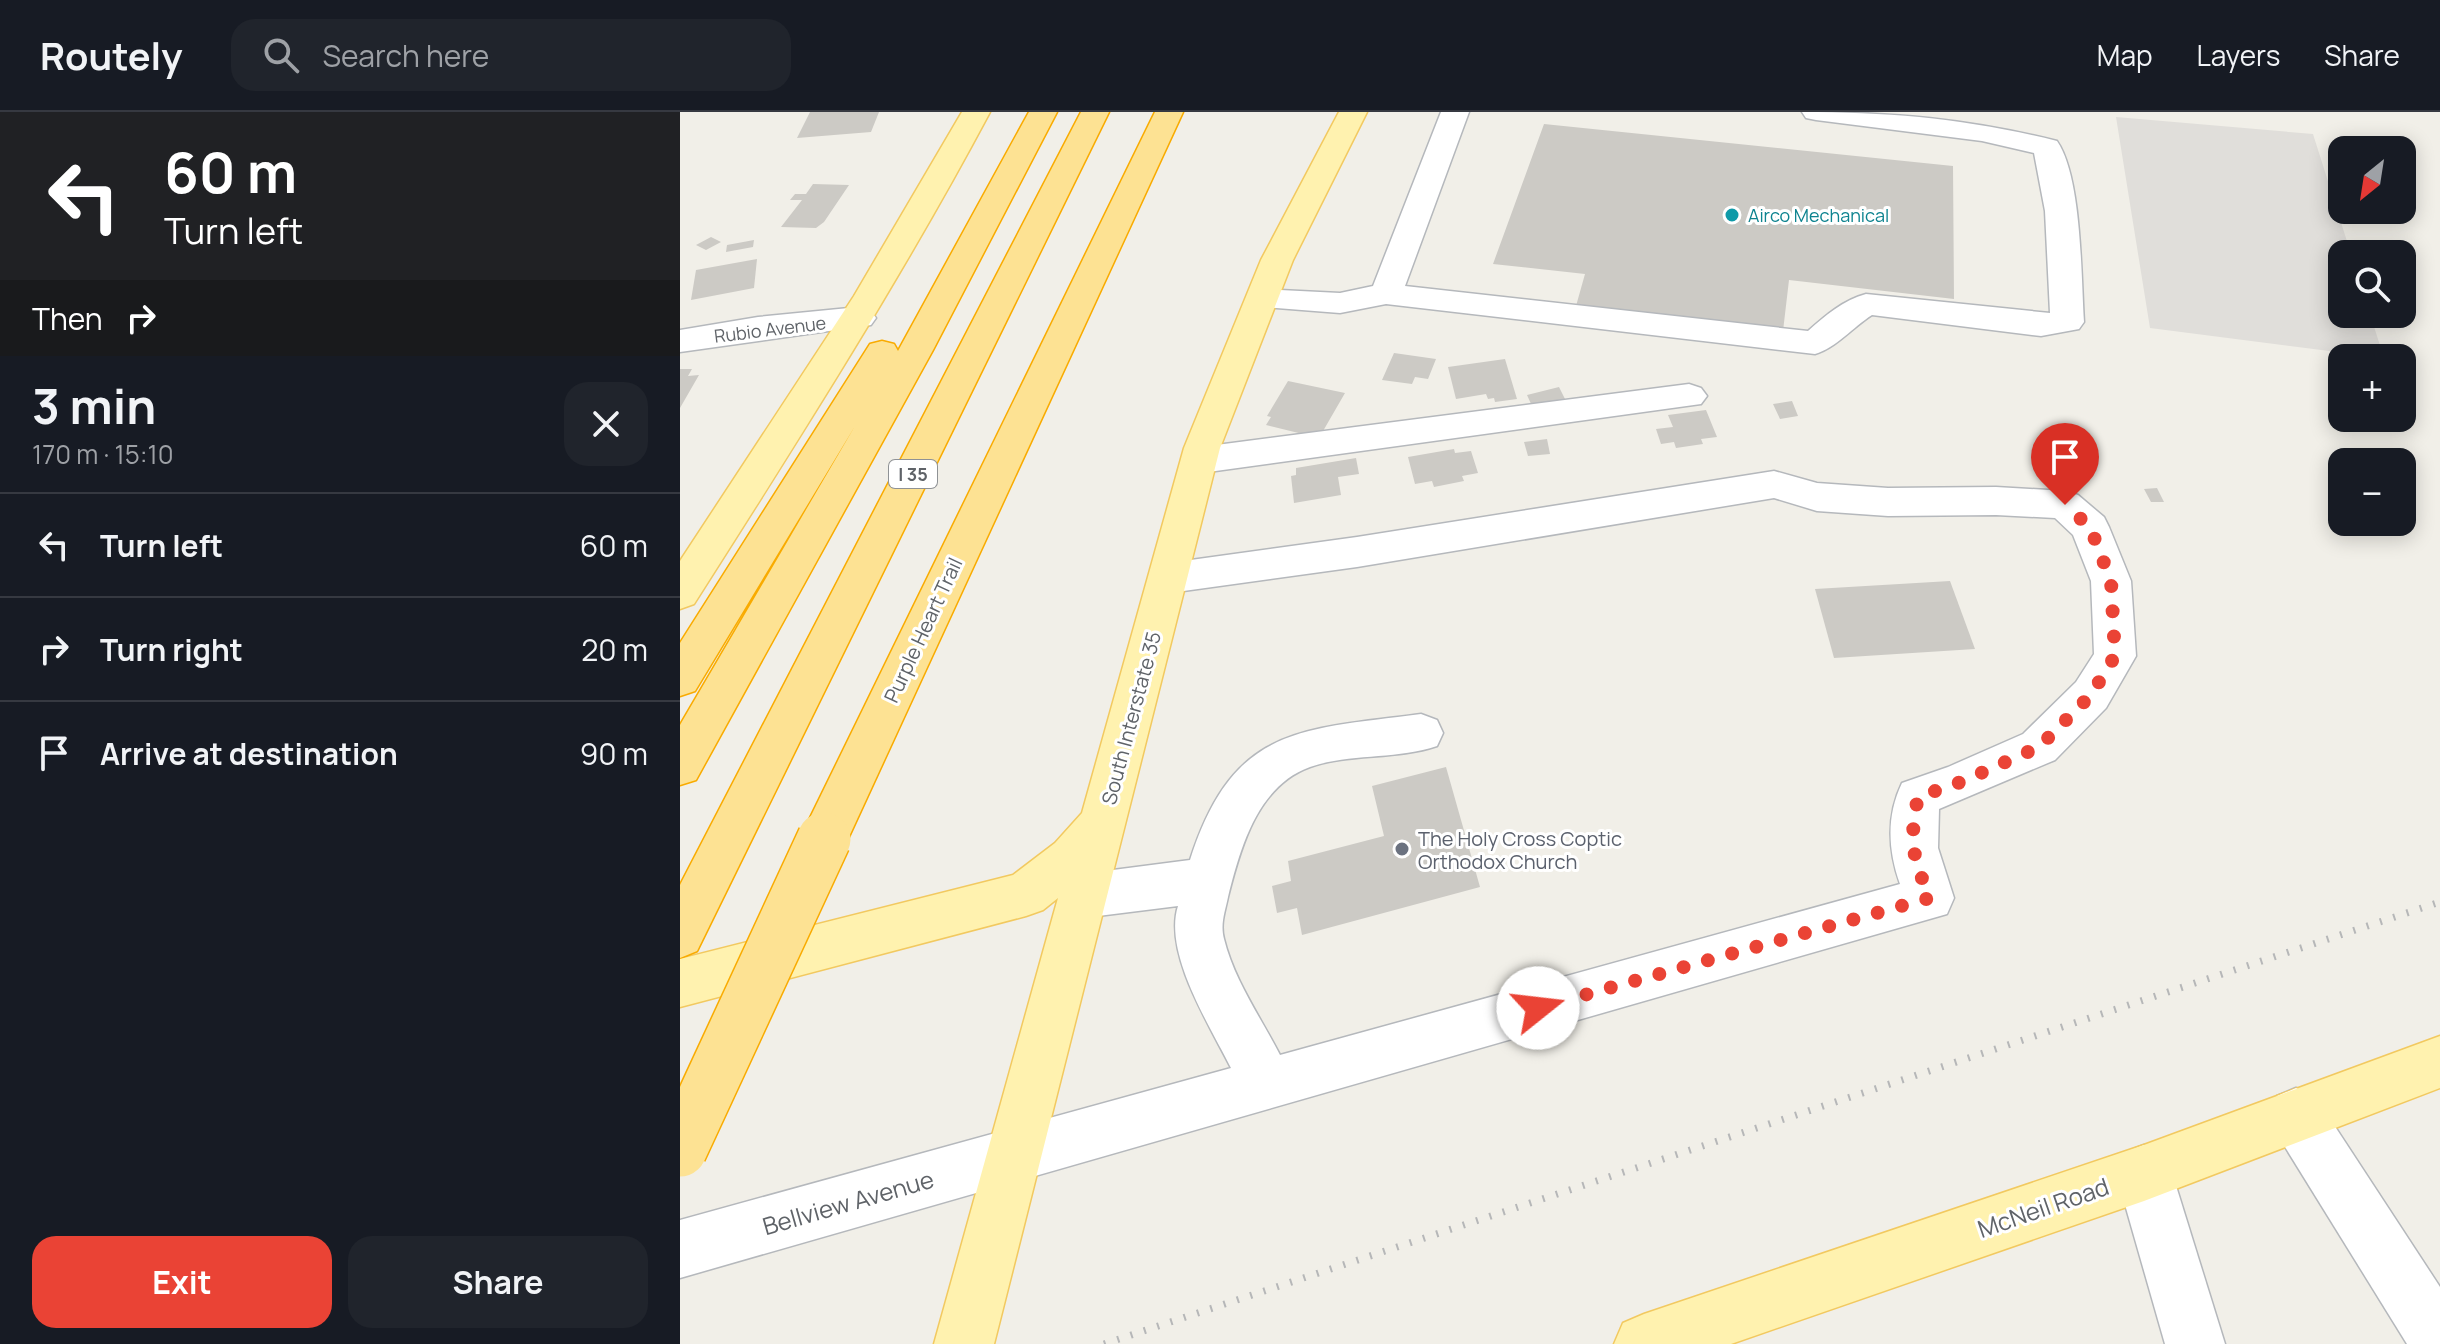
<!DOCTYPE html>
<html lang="en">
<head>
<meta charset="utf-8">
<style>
	:root { --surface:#171b24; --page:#20242c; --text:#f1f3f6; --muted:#9ea1a6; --line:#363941; --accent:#ea4335 }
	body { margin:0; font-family:Manrope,sans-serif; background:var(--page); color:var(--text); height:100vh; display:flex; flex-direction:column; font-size:30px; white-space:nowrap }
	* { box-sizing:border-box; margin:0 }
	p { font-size:26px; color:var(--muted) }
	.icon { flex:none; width:44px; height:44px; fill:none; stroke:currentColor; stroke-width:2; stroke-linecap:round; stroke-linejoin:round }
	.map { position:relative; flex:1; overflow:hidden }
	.drawer { display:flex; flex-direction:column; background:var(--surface); width:680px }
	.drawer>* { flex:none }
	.banner { background:#202124; color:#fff; overflow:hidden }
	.needle { width:52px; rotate:210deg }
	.tools { position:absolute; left:1648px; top:24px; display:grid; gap:16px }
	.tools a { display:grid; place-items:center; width:88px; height:88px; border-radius:16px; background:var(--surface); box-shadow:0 4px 20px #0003; font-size:40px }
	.pin { position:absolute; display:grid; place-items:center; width:68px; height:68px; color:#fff; margin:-82px -34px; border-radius:50% 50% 50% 0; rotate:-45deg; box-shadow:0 0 8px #0007 }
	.pin .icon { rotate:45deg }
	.me { position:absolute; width:88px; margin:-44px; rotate:74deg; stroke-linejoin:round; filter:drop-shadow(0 0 6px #0008) }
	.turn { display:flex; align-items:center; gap:28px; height:168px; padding:0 32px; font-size:36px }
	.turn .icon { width:104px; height:104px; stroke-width:2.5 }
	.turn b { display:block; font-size:56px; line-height:68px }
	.then { display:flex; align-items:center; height:76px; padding:0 32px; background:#0003; gap:16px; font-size:30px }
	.round { display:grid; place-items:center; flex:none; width:84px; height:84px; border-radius:24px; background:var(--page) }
	.head { display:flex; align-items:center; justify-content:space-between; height:136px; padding:0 32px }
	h1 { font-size:48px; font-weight:700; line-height:60px }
	.primary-button { display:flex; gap:16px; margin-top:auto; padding:16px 32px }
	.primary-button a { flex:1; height:92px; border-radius:24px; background:var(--accent); color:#fff; font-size:32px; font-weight:700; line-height:92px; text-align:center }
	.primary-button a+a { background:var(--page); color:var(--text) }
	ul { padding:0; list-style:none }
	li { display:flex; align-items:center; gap:24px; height:104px; padding:0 32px; border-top:2px solid var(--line) }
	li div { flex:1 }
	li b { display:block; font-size:30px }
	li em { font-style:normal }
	header { display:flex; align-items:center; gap:48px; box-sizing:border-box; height:112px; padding:0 40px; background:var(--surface); border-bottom:2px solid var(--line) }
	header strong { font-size:38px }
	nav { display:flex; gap:44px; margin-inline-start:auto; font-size:28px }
	.search { width:560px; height:72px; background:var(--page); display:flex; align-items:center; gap:20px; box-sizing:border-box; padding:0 28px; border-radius:24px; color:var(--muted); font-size:30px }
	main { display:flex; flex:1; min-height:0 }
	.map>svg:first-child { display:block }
	.industrial { fill:#e0deda }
	.building { fill:#cccac5 }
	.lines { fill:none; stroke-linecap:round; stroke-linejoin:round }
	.minor-casing { stroke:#b5b8bc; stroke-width:3 }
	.major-casing { stroke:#f2c960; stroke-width:3 }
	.highway-casing { stroke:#f9ab00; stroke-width:3 }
	.minor { fill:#fff; fill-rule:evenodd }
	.major { fill:#fff2af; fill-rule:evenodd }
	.highway { fill:#fde293; fill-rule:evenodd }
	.rail { stroke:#b6b7b8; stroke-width:7; stroke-dasharray:2 12; stroke-linecap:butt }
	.highway-bridge-casing { stroke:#f9ab00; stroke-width:56; stroke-linecap:butt }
	.highway-bridge { stroke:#fde293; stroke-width:53 }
	.route { stroke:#ea4335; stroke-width:14; stroke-dasharray:0 25.2 }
	.culture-dot { fill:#0f9aa8; stroke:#fff; stroke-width:3 }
	.worship-dot { fill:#6b7280; stroke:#fff; stroke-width:3 }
	.labels { text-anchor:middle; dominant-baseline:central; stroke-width:6; stroke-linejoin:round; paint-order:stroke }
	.far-culture-label { font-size:18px; fill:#0d838f; stroke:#fff; text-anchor:start }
	.far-street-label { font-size:18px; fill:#5f6368; stroke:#fff }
	.shield { fill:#fff; stroke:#8f9295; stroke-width:2 }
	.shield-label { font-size:18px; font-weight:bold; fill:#5f6368 }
	.street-label { font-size:20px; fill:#5f6368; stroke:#fff }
	.worship-label { font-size:20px; fill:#5b616d; stroke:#fff; text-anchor:start }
	.near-street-label { font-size:24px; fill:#5f6368; stroke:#fff }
</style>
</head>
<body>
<header>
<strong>Routely</strong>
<div class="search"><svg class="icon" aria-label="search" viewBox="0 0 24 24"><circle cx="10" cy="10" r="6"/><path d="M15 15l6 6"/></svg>Search here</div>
<nav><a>Map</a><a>Layers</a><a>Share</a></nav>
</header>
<main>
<section class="drawer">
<div class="banner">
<div class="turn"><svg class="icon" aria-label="left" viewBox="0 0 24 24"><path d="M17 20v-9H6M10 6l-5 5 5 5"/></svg><div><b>60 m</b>Turn left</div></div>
<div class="then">Then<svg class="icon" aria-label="right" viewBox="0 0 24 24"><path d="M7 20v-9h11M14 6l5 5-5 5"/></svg></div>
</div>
<div class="head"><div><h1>3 min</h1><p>170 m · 15:10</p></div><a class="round"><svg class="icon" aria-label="close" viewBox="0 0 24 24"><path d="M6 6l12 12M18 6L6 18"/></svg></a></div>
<ul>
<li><svg class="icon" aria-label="left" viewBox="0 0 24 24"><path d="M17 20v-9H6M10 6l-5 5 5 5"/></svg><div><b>Turn left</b></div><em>60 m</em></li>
<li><svg class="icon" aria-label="right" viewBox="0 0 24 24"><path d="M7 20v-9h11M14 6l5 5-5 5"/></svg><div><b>Turn right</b></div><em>20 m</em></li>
<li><svg class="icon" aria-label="arrive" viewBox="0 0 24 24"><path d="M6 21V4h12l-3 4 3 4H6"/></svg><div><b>Arrive at destination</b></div><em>90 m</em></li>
</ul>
<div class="primary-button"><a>Exit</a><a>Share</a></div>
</section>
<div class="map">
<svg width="1760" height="1232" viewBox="0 0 1760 1232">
	<rect width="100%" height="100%" fill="#f1efe8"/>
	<polygon class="industrial" points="1436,5 1633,22 1671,142 1662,142 1662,202 1690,202 1704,246 1470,216"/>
	<g class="building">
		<polygon points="130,0 199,0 191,20 117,26"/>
		<polygon points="864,12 1273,54 1274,187 1109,168 1103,219 896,194 905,162 813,152"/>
		<polygon points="133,72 169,73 144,110 136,116 101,115 122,88 110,88 115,82 126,82"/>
		<polygon points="31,125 41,130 26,138 16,133"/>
		<polygon points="74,128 73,135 46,140 47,133"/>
		<polygon points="77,147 74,176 11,188 16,158"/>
		<polygon points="714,241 756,247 748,267 735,265 732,272 702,268"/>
		<polygon points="825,247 837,287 815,290 814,286 808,287 806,282 776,287 768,255"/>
		<polygon points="0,257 12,257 8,264 19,263 0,296"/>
		<polygon points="608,269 665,281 639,326 586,313 591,305 587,304"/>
		<polygon points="879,275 885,287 852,294 847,283"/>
		<polygon points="1112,289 1118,304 1100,307 1093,292"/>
		<polygon points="1026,298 1037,325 1021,327 1023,332 996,336 994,330 981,332 976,317 993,315 988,303"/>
		<polygon points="867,327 870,342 848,344 844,330"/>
		<polygon points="774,337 775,341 791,339 798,361 782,364 784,369 754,375 752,369 735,372 728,345"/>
		<polygon points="676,346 679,362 658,365 661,383 614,391 611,364 616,363 616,356"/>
		<polygon points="1477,376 1484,390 1471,390 1464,377"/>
		<polygon points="1270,469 1295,537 1154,546 1135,477"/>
		<polygon points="766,655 800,775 622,823 617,796 597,801 592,774 611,769 608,749 704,724 692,674"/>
	</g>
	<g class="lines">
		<defs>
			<g id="minor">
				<path d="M761,0H789L725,174L1128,219C1145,204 1163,188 1186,182L1370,201L1365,99L1354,41L1302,29L1136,8L1126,6L1122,0C1212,0 1289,7 1377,29C1402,65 1401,165 1404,210L1399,217L1361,224L1192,203C1173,215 1156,236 1135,242L706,192L660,201L570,194L566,187L570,180L582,177L660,181L693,174Z"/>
				<polygon points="179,195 191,199 196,206 191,213 0,240 0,218 78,205"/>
				<polygon points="1009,272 1021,276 1027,284 1021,292 521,361 508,357 503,348 508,339 521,335"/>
				<path d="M1094,359L1137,371L1208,376L1316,375L1385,379L1398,383L1424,405L1429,415L1451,469L1456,544L1426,596L1375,648L1259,697L1258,736L1274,786L1267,802L0,1166V1108L551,956C530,914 483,841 498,794L402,806L385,800L378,784L385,768L402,762L510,748C553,614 619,618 741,602L757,608L763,621L757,634C716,648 670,641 630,655C577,674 560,737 548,785C545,800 540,812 544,827C554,868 581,906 600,943L1220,772C1208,738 1206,704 1222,671L1268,655L1343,622L1396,570L1414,542L1411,469L1393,423L1375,406L1316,403L1208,404L1137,399L1094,386L677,455L489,481L475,477L469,466L475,455L489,451L677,425Z"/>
				<polygon points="1616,976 1635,984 1760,1175 1760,1232 1727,1232 1597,1022 1589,1003 1597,984"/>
				<polygon points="1464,1033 1484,1041 1492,1061 1545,1232 1485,1232 1436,1061 1444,1041"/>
			</g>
			<g id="major">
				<path d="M282,0H310C220,169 117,330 14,492L0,497V449L174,184Z"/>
				<polygon points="659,0 687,0 613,148 540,336 314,1232 254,1232 378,786 363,798 346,804 0,895 0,847 333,763 375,731 402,701 504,336 581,148"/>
				<polygon points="1760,924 1760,976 1464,1089 1051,1232 934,1232 943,1211 964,1202 1464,1033"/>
			</g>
			<g id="highway">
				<polygon points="349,0 377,0 253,238 16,668 0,673 0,613 175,314 15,579 0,584 0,531 190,232 202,229 214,232 218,239"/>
				<polygon points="401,0 429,0 17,839 0,846 0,773"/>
				<polygon points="475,0 503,0 161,742 144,748 127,742 121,727 127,712"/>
			</g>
		</defs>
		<use href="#minor" class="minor-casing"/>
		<use href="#major" class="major-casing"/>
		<use href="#highway" class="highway-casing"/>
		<use href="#minor" class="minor"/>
		<use href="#major" class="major"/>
		<use href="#highway" class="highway"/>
		<polyline class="rail" points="424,1232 1760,790"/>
		<defs>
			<polyline id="highway-bridge" points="0,1038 144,727"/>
		</defs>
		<use href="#highway-bridge" class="highway-bridge-casing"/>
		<use href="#highway-bridge" class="highway-bridge"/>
	</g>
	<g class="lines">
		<path class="route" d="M858,896L1250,786C1232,744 1229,730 1238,685L1281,670L1359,635L1411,583L1435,544L1431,469L1410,415L1385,393"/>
	</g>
	<circle class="culture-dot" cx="1052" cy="103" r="8"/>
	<circle class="worship-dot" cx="722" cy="737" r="8"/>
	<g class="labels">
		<g class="far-culture-label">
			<text x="1068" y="103">Airco Mechanical</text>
		</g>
		<g class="far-street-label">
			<text transform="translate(90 217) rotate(-7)">Rubio Avenue</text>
		</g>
		<rect class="shield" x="209" y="348" width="48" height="28" rx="6"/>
		<g class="shield-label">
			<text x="233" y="362">I 35</text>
		</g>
		<g class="street-label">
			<text transform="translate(243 518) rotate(-65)">Purple Heart Trail</text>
			<text transform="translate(451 606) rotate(-75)">South Interstate 35</text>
		</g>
		<g class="worship-label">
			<text x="738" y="726">The Holy Cross Coptic<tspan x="738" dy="23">Orthodox Church</tspan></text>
		</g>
		<g class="near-street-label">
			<text transform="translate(168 1090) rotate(-16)">Bellview Avenue</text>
			<text transform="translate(1363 1095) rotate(-19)">McNeil Road</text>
		</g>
	</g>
</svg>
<div class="tools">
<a><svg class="needle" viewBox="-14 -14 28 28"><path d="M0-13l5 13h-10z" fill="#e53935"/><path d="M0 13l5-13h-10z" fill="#9ea1a6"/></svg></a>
<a><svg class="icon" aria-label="search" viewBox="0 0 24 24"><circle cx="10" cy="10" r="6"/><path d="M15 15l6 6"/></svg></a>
<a>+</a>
<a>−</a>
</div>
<div class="pin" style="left:1385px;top:393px;background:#d93025"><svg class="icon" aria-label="arrive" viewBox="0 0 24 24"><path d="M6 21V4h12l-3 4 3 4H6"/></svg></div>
<svg class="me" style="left:858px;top:896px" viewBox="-20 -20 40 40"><circle r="19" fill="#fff"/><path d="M0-13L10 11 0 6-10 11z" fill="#ea4335"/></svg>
</div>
</main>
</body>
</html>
